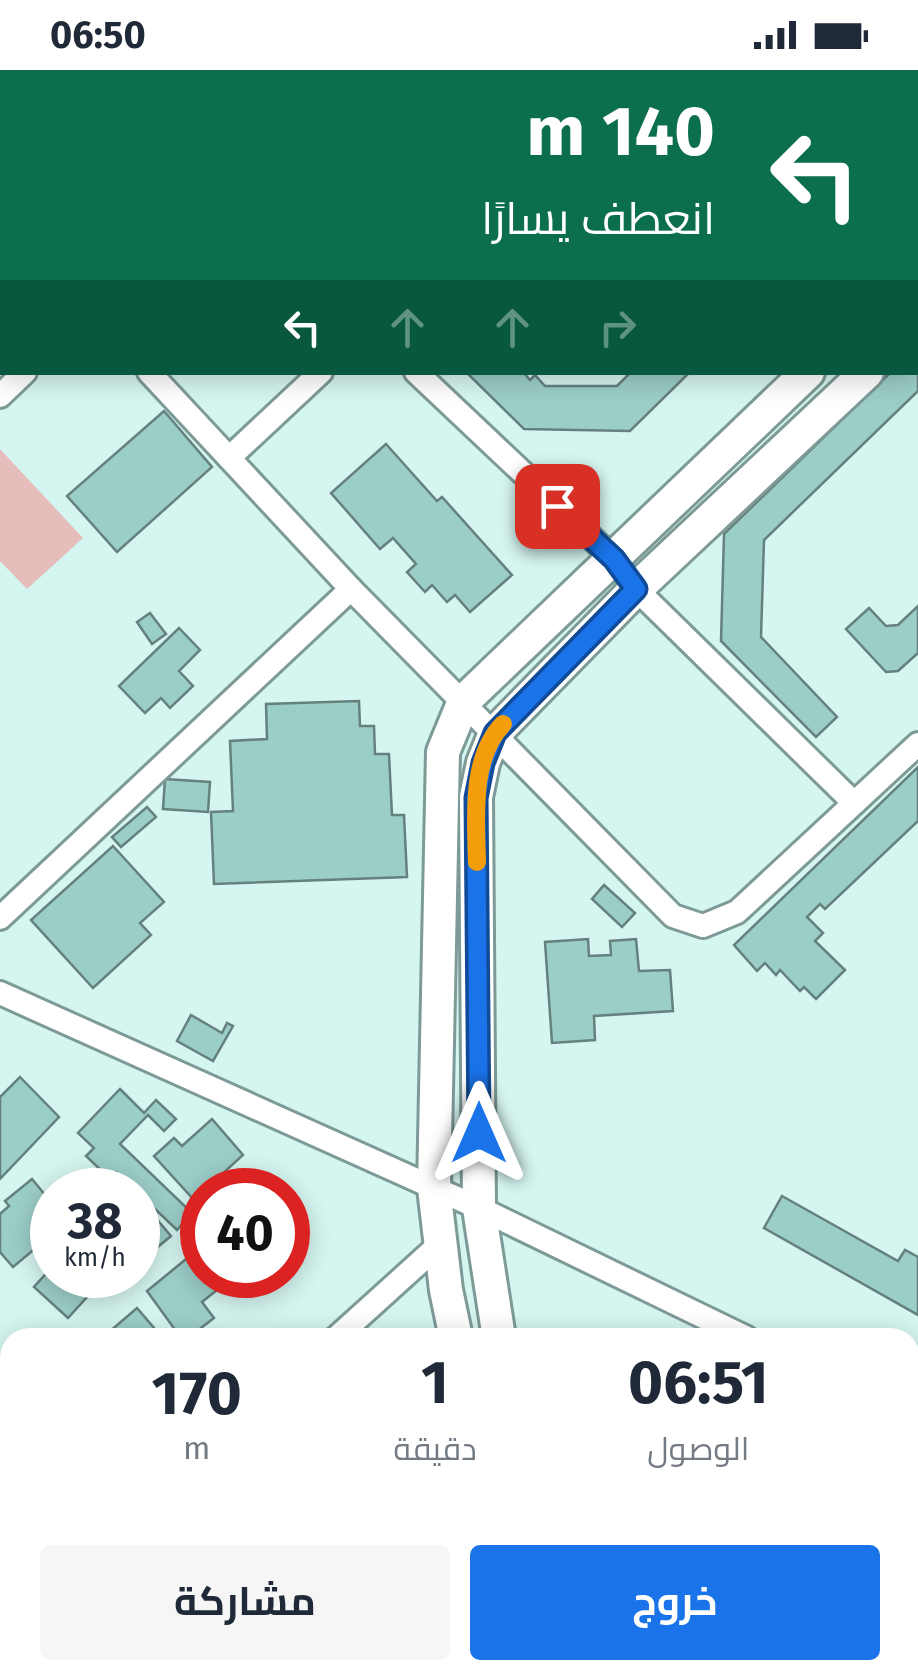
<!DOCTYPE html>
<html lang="ar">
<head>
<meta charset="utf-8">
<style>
	:root { --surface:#fff; --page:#f6f6f7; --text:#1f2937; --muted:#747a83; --accent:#1a73e8 }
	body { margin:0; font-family:"Fira Sans",Cairo,sans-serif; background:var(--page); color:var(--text); direction:rtl; height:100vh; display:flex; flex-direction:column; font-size:38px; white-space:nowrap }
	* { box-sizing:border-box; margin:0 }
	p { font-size:32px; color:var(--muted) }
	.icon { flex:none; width:55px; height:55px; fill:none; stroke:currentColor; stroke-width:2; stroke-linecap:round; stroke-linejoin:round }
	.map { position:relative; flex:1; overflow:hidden; direction:ltr }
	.panel { position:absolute; left:0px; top:1258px; width:920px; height:352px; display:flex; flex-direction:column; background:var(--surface); border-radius:30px 30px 0 0; box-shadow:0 5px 25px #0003; direction:rtl }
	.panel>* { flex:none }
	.top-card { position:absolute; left:0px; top:0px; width:920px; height:305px; box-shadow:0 5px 25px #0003; direction:rtl; background:#0b6e4f; color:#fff; overflow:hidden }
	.speed { position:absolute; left:30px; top:1098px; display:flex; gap:20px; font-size:50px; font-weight:700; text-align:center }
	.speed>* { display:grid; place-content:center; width:130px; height:130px; border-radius:50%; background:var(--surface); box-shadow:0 5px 25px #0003; line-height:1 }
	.speed small { font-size:25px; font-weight:400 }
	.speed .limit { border:15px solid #d22; background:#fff; color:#111 }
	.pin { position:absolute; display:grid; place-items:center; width:85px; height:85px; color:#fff; margin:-42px; border-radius:20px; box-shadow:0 5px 15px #0006 }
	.me { position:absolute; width:110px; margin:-55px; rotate:0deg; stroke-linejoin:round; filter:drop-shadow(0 0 8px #0008) }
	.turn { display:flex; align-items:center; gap:35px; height:210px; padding:0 40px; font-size:45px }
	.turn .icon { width:130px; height:130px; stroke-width:2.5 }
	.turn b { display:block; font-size:70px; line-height:85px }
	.lanes { display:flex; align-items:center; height:95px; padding:0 40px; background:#0003; justify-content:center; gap:50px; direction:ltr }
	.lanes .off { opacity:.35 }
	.eta { display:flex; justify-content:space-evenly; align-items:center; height:170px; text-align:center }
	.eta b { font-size:60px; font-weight:700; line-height:70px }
	.button { display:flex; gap:20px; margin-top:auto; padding:20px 40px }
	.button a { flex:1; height:115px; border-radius:10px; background:var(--accent); color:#fff; font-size:40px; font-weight:700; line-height:115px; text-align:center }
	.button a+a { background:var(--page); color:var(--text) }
	.status { display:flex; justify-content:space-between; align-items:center; height:70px; padding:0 50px; background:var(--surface); direction:ltr }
	.status svg { height:28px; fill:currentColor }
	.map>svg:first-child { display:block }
	.green { fill:#e5bebc }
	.building { fill:#9ccec8; stroke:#65817e; stroke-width:2.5 }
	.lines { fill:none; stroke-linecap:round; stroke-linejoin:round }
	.street-casing { stroke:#7d9a97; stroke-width:28 }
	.secondary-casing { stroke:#7d9a97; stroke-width:38 }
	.street { stroke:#fff; stroke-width:22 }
	.secondary { stroke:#fff; stroke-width:32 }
	.route-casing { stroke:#114b97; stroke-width:25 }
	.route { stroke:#1a73e8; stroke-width:18 }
	.slow { stroke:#f59e0b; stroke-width:18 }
</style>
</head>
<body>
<div class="status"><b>06:50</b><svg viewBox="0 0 49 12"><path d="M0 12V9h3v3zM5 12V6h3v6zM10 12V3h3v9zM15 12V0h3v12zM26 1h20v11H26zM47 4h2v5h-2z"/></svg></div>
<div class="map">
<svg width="918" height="1609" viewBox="0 0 918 1609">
	<rect width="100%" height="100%" fill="#d5f5f1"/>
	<polygon class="green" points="0,379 83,468 27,519 0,491"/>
	<g class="building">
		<polygon points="918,276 918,321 764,470 761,567 837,647 816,667 721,571 724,464 891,302 918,302"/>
		<polygon points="466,302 523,302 530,310 535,305 545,316 617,316 631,302 690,302 630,361 524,359"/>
		<polygon points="164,341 212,397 117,482 67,426"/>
		<polygon points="386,374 437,431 442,427 512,505 470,542 455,525 447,532 432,515 425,522 407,502 416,494 393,468 380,479 331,423"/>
		<polygon points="918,536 918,583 898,601 886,602 846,559 869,538 886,556 898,555"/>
		<polygon points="150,543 166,564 152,574 137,552"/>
		<polygon points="179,558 200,580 179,601 193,616 170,638 161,628 145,643 119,616"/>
		<polygon points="359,631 360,656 374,656 375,684 389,684 392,745 404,745 407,807 214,814 211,742 233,741 230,671 267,669 266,634"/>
		<polygon points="918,697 918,751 825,839 820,834 807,847 823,863 815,871 845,900 816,929 804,917 800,921 780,900 776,905 765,893 757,901 734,875"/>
		<polygon points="165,709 210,712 208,742 163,739"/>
		<polygon points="147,737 156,747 121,777 112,767"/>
		<polygon points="113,776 164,832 140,853 151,865 93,918 31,850"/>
		<polygon points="604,815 635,843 622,857 592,829"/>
		<polygon points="588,869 589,886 611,885 610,871 636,869 639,901 670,900 673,941 594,946 595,970 552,973 545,872"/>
		<polygon points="191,945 222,963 227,953 233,956 213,991 177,971"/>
		<polygon points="20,1007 59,1047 0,1109 0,1027"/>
		<polygon points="120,1019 144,1043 156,1030 176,1049 164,1061 148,1045 120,1074 192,1143 177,1160 116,1102 110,1109 86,1086 94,1078 78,1063"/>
		<polygon points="212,1049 243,1085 194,1130 154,1086 174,1068 182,1076"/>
		<polygon points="32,1109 46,1126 52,1120 52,1176 49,1179 43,1172 13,1197 0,1182 0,1144 9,1136 5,1131"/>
		<polygon points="782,1126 898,1191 905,1180 918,1187 918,1245 764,1158"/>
		<polygon points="138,1127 171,1166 147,1186 138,1175"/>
		<polygon points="191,1185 202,1205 217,1220 202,1232 214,1248 188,1268 181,1268 147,1221"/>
		<polygon points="52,1197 52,1205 63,1205 87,1227 68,1248 34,1217"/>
		<polygon points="137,1238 160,1265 102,1268"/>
		<polygon points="607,1260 609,1268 563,1268"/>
		<polygon points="4,1363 10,1369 10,1414 0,1423 0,1366"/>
		<polygon points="0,1490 10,1502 10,1544 0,1553"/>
		<polygon points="637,1600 647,1600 649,1609 590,1609"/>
		<polygon points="755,1600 841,1600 837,1609 750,1609"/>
	</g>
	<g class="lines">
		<defs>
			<g id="street">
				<polyline points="407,0 410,2"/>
				<polyline points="335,2 337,0"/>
				<polyline points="633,2 636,0"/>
				<polyline points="149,302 351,519 673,846 703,856 737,842 918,674"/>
				<polyline points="416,302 614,489 636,519 854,733"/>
				<polyline points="0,326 25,302"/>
				<polyline points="229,388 321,302"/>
				<polyline points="0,848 351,519"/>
				<polyline points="0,923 479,1138 747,1268"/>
				<polyline points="336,1268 441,1173"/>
				<polyline points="0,1304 10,1314"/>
				<polyline points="910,1346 918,1349"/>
				<polyline points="910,1478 918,1531"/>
				<polyline points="0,1587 10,1578"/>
				<polyline points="82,1600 90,1609"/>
				<polyline points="401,1600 403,1609"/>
				<polyline points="705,1600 706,1609"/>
			</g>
			<g id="secondary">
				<polyline points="918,197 918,196"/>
				<polyline points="456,1268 446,1220 434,1118 443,682 464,631 808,302"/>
				<polyline points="499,1268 479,1138 476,727 483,693 495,663 636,519 867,302"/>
				<polyline points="525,1600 527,1609"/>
				<polyline points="560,1600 562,1609"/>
			</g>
		</defs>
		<use href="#street" class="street-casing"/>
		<use href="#secondary" class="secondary-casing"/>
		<use href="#street" class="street"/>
		<use href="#secondary" class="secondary"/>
	</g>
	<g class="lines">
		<defs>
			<polyline id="route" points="479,1063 476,728 483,693 495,663 636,519 614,489 557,436"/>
		</defs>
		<use href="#route" class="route-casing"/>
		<use href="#route" class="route"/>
		<path class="slow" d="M477,792C476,748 470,688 503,654"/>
	</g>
</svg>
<div class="speed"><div>38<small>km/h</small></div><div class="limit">40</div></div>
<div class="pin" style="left:557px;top:436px;background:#d93025"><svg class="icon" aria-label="arrive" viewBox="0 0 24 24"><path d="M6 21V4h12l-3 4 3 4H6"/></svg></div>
<svg class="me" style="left:479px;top:1063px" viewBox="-20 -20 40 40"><path d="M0-17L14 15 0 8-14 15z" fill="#1a73e8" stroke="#fff" stroke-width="4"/></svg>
<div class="top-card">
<div class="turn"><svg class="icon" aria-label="left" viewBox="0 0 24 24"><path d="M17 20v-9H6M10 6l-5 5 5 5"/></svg><div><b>140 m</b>انعطف يسارًا</div></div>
<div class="lanes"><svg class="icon" aria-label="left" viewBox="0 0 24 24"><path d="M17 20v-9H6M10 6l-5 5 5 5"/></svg><svg class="icon off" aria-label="ahead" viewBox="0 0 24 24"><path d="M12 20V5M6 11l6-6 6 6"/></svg><svg class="icon off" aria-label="ahead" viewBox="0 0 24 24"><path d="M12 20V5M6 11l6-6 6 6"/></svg><svg class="icon off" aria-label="right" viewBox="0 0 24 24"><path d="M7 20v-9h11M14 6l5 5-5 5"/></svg></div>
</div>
<section class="panel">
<div class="eta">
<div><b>06:51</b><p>الوصول</p></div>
<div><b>1</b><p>دقيقة</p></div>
<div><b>170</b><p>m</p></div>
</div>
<div class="button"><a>خروج</a><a>مشاركة</a></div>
</section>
</div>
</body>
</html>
